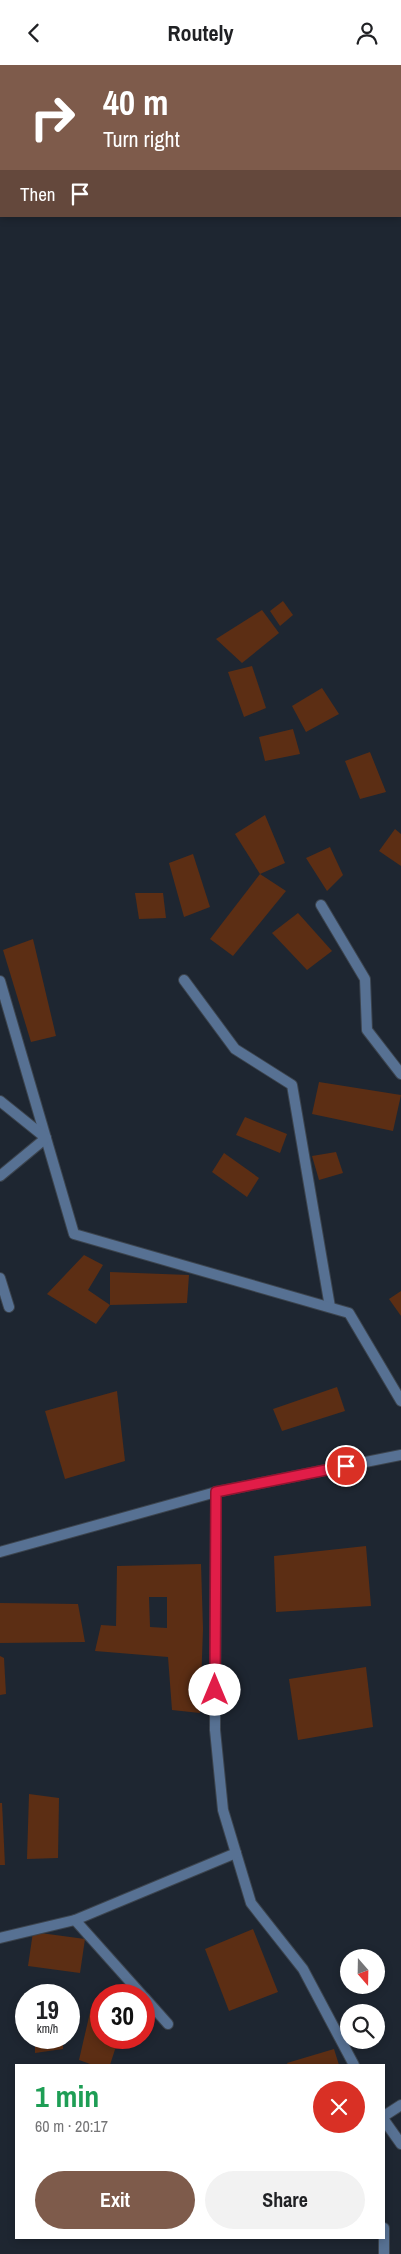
<!DOCTYPE html>
<html lang="en">
<head>
<meta charset="utf-8">
<style>
	:root { --surface:#fff; --page:#f2f2f2; --text:#202124; --muted:#757577; --accent:#7e5b4b }
	body { margin:0; font-family:"Archivo Narrow",sans-serif; background:var(--page); color:var(--text); height:100vh; display:flex; flex-direction:column; font-size:19px; white-space:nowrap }
	* { box-sizing:border-box; margin:0 }
	p { font-size:16px; color:var(--muted) }
	.icon { flex:none; width:28px; height:28px; fill:none; stroke:currentColor; stroke-width:2; stroke-linecap:round; stroke-linejoin:round }
	.map { position:relative; flex:1; overflow:hidden }
	.drawer { position:absolute; left:15px; top:1999px; width:370px; height:175px; display:flex; flex-direction:column; background:var(--surface); border-radius:0px; box-shadow:0 2px 8px #0003 }
	.drawer>* { flex:none }
	.top-card { position:absolute; left:0px; top:0px; width:401px; height:152px; box-shadow:0 2px 8px #0003; background:#7e5b4b; color:#fff; overflow:hidden }
	.needle { width:32px; rotate:160deg }
	.tools { position:absolute; left:340px; top:1884px; display:grid; gap:10px }
	.tools a { display:grid; place-items:center; width:45px; height:45px; border-radius:50%; background:var(--surface); box-shadow:0 2px 8px #0003; font-size:25px }
	.speed { position:absolute; left:15px; top:1919px; display:flex; gap:10px; font-size:25px; font-weight:700; text-align:center }
	.speed>* { display:grid; place-content:center; width:65px; height:65px; border-radius:50%; background:var(--surface); box-shadow:0 2px 8px #0003; line-height:1 }
	.speed small { font-size:12px; font-weight:400 }
	.speed .limit { border:8px solid #d22; background:#fff; color:#111 }
	.pin { position:absolute; display:grid; place-items:center; width:42px; height:42px; color:#fff; margin:-21px; border:2px solid #fff; border-radius:50%; box-shadow:0 1px 5px #0007 }
	.me { position:absolute; width:55px; margin:-28px; rotate:0deg; stroke-linejoin:round; filter:drop-shadow(0 0 4px #0008) }
	.turn { display:flex; align-items:center; gap:18px; height:105px; padding:0 20px; font-size:22px }
	.turn .icon { width:65px; height:65px; stroke-width:2.5 }
	.turn b { display:block; font-size:35px; line-height:42px }
	.then { display:flex; align-items:center; height:48px; padding:0 20px; background:#0003; gap:10px; font-size:19px }
	.round { display:grid; place-items:center; flex:none; width:52px; height:52px; border-radius:26px; background:var(--page) }
	.overview { display:flex; align-items:center; justify-content:space-between; height:85px; padding:0 20px }
	h1 { font-size:30px; font-weight:700; line-height:38px; color:#1e9e55 }
	.cta { display:flex; gap:10px; margin-top:auto; padding:10px 20px }
	.cta a { flex:1; height:58px; border-radius:30px; background:var(--accent); color:#fff; font-size:20px; font-weight:700; line-height:58px; text-align:center }
	.cta a+a { background:var(--page); color:var(--text) }
	header { display:flex; justify-content:space-between; align-items:center; height:65px; padding:0 20px; background:var(--surface); font-size:22px; font-weight:700 }
	.map>svg:first-child { display:block }
	.building { fill:#5c2e14; fill-rule:evenodd }
	.lines { fill:none; stroke-linecap:round; stroke-linejoin:round }
	.minor-casing { stroke:#3c444e; stroke-width:12 }
	.minor { stroke:#577193; stroke-width:10 }
	.route-casing { stroke:#92132f; stroke-width:12 }
	.route { stroke:#e11d48; stroke-width:9 }
</style>
</head>
<body>
<header><svg class="icon" aria-label="back" viewBox="0 0 24 24"><path d="M15 5l-7 7 7 7"/></svg>Routely<svg class="icon" aria-label="person" viewBox="0 0 24 24"><circle cx="12" cy="8" r="4"/><path d="M4 21q1-7 8-7t8 7"/></svg></header>
<div class="map">
<svg width="401" height="2189" viewBox="0 0 401 2189">
	<rect width="100%" height="100%" fill="#1e2631"/>
	<g class="building">
		<polygon points="283,536 293,550 280,561 270,546"/>
		<polygon points="262,545 279,568 242,598 216,574"/>
		<polygon points="252,601 266,643 244,652 228,607"/>
		<polygon points="322,623 339,649 306,667 292,641"/>
		<polygon points="293,664 300,689 265,696 259,672"/>
		<polygon points="370,687 386,727 360,734 345,696"/>
		<polygon points="265,750 285,798 260,809 235,769"/>
		<polygon points="395,764 401,769 401,801 379,786"/>
		<polygon points="330,782 343,810 327,826 306,793"/>
		<polygon points="193,789 210,842 184,852 169,798"/>
		<polygon points="260,809 286,826 233,891 210,874"/>
		<polygon points="135,828 163,828 166,853 139,854"/>
		<polygon points="298,848 332,886 307,905 272,868"/>
		<polygon points="33,874 56,971 31,977 3,885"/>
		<polygon points="319,1017 401,1030 393,1066 312,1049"/>
		<polygon points="245,1052 287,1069 280,1088 236,1070"/>
		<polygon points="336,1087 343,1108 319,1115 312,1091"/>
		<polygon points="224,1088 259,1113 247,1132 212,1107"/>
		<polygon points="84,1190 103,1200 88,1225 110,1240 110,1207 189,1210 187,1238 110,1240 96,1259 47,1229"/>
		<polygon points="401,1226 401,1251 389,1234"/>
		<polygon points="337,1322 345,1346 282,1366 273,1344"/>
		<polygon points="117,1326 125,1396 65,1414 45,1346"/>
		<polygon points="366,1481 371,1541 276,1547 274,1491"/>
		<path d="M201,1499L203,1564L200,1648L172,1645L168,1592L95,1586L101,1560L116,1561L117,1501ZM149,1532H167V1563L150,1562Z"/>
		<polygon points="0,1538 78,1539 85,1577 0,1578"/>
		<polygon points="0,1591 4,1593 6,1629 0,1630"/>
		<polygon points="366,1602 373,1662 298,1675 289,1614"/>
		<polygon points="29,1729 59,1733 58,1793 27,1794"/>
		<polygon points="0,1738 2,1738 5,1800 0,1800"/>
		<polygon points="253,1864 278,1927 229,1946 205,1884"/>
		<polygon points="33,1867 85,1874 80,1908 28,1901"/>
		<polygon points="36,1923 64,1926 64,1930 36,1930"/>
		<polygon points="91,1943 101,1946 101,1972 119,1972 110,2000 93,2000 79,1995"/>
		<polygon points="35,1972 63,1972 63,1984 35,1988"/>
		<polygon points="334,1984 339,2000 288,2000 287,1998"/>
	</g>
	<g class="lines">
		<defs>
			<g id="minor">
				<polyline points="321,840 365,914 367,965 401,1009"/>
				<polyline points="184,915 235,984 292,1020 330,1242"/>
				<polyline points="0,916 74,1169 349,1248 401,1336"/>
				<polyline points="0,1036 46,1073 0,1111"/>
				<polyline points="0,1213 9,1242"/>
				<polyline points="216,1427 215,1665 223,1745 251,1838 303,1904 354,2000"/>
				<polyline points="0,1487 216,1427 401,1390"/>
				<polyline points="0,1873 75,1855"/>
				<polyline points="142,1930 75,1855 236,1788"/>
				<polyline points="144,1932 168,1959"/>
				<polyline points="384,2051 401,2040"/>
				<polyline points="384,2055 401,2079"/>
				<polyline points="384,2163 384,2189"/>
			</g>
		</defs>
		<use href="#minor" class="minor-casing"/>
		<use href="#minor" class="minor"/>
	</g>
	<g class="lines">
		<defs>
			<polyline id="route" points="215,1625 216,1427 346,1401"/>
		</defs>
		<use href="#route" class="route-casing"/>
		<use href="#route" class="route"/>
	</g>
</svg>
<div class="tools">
<a><svg class="needle" viewBox="-14 -14 28 28"><path d="M0-13l5 13h-10z" fill="#e53935"/><path d="M0 13l5-13h-10z" fill="#757577"/></svg></a>
<a><svg class="icon" aria-label="search" viewBox="0 0 24 24"><circle cx="10" cy="10" r="6"/><path d="M15 15l6 6"/></svg></a>
</div>
<div class="speed"><div>19<small>km/h</small></div><div class="limit">30</div></div>
<div class="pin" style="left:346px;top:1401px;background:#d93025"><svg class="icon" aria-label="arrive" viewBox="0 0 24 24"><path d="M6 21V4h12l-3 4 3 4H6"/></svg></div>
<svg class="me" style="left:215px;top:1625px" viewBox="-20 -20 40 40"><circle r="19" fill="#fff"/><path d="M0-13L10 11 0 6-10 11z" fill="#e11d48"/></svg>
<div class="top-card">
<div class="turn"><svg class="icon" aria-label="right" viewBox="0 0 24 24"><path d="M7 20v-9h11M14 6l5 5-5 5"/></svg><div><b>40 m</b>Turn right</div></div>
<div class="then">Then<svg class="icon" aria-label="arrive" viewBox="0 0 24 24"><path d="M6 21V4h12l-3 4 3 4H6"/></svg></div>
</div>
<section class="drawer">
<div class="overview"><div><h1>1 min</h1><p>60 m · 20:17</p></div><a class="round" style="background:#d93025;color:#fff"><svg class="icon" aria-label="close" viewBox="0 0 24 24"><path d="M6 6l12 12M18 6L6 18"/></svg></a></div>
<div class="cta"><a>Exit</a><a>Share</a></div>
</section>
</div>
</body>
</html>
